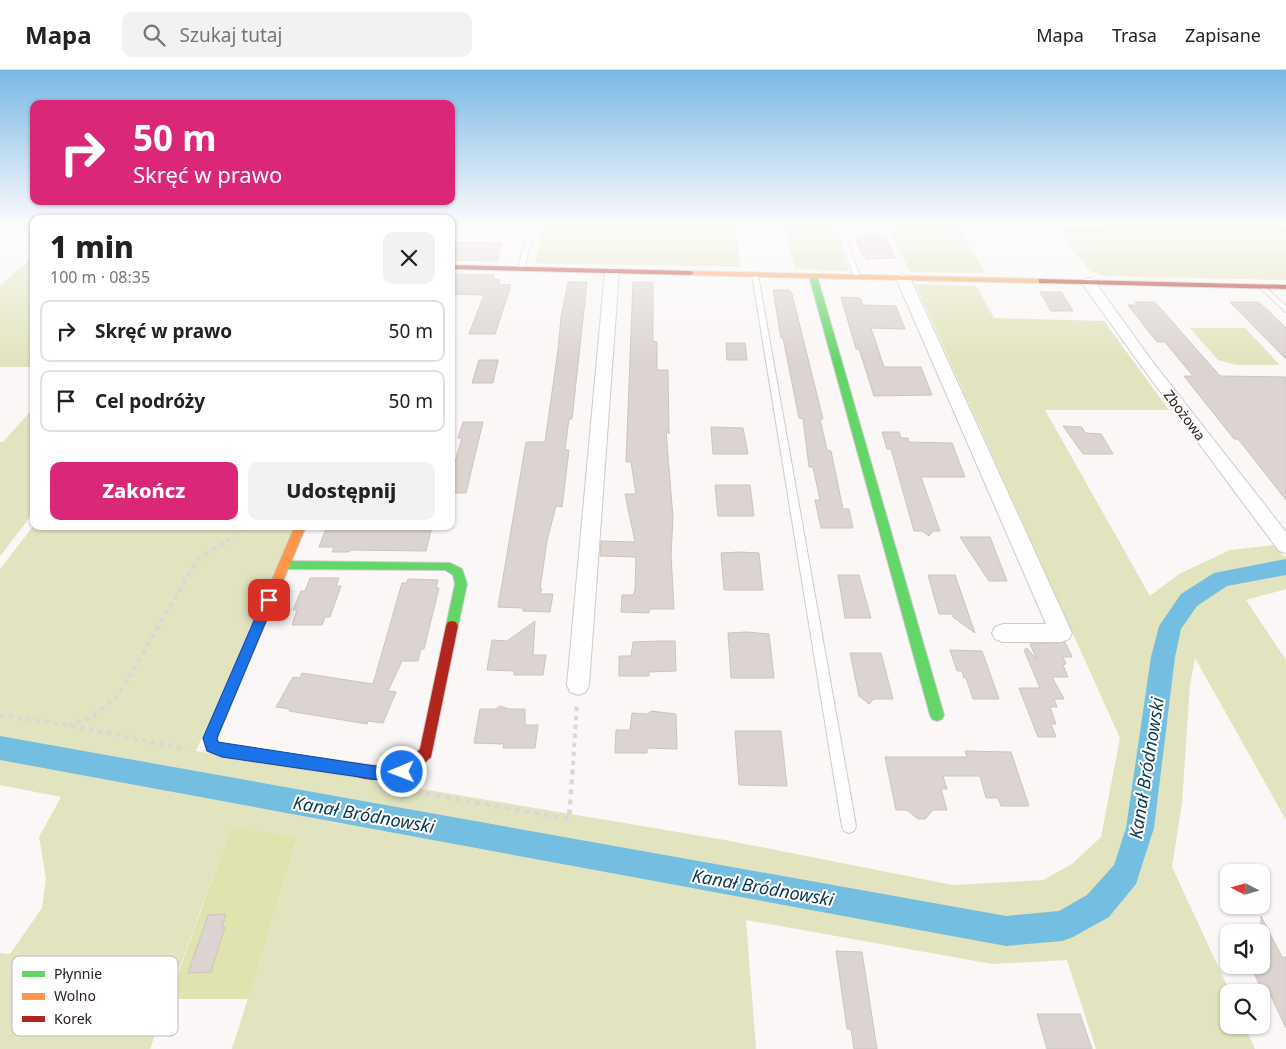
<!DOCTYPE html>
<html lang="pl">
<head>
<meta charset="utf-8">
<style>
	:root { --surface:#fff; --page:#f2f2f2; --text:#222; --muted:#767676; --line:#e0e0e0; --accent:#db2777 }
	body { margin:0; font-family:"Noto Sans",sans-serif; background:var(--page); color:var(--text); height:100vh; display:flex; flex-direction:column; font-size:19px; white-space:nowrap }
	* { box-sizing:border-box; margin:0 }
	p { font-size:16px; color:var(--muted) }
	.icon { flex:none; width:28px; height:28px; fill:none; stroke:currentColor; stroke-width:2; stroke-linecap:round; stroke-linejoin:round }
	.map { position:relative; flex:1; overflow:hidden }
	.details { position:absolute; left:30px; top:145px; width:425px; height:315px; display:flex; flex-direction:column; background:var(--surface); border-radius:10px; box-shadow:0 1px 4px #0004 }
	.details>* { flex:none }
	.banner { position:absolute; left:30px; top:30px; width:425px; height:105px; border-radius:10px; box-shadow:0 1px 4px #0004; background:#db2777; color:#fff; overflow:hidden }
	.needle { width:32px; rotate:276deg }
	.controls { position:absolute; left:1220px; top:794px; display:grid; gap:10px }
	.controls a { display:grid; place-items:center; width:50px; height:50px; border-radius:10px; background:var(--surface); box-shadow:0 1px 4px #0004; font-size:25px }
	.pin { position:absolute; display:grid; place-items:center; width:42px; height:42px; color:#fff; margin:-21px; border-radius:10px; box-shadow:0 2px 8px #0006 }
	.me { position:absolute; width:55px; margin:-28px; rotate:269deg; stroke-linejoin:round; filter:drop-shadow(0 0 4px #0008) }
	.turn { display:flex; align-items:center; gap:18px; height:105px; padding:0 20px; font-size:22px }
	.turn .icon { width:65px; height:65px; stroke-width:2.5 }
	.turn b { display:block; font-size:35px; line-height:42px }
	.round { display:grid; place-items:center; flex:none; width:52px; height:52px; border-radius:10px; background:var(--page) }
	.headline { display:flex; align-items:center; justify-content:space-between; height:85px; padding:0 20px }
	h1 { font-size:30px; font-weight:800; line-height:38px }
	.cta { display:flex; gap:10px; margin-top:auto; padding:10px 20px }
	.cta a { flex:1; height:58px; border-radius:10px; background:var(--accent); color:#fff; font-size:20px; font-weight:800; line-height:58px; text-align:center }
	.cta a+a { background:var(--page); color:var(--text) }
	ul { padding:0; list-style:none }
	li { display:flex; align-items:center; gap:15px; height:62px; margin:0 10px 8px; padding:0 10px; border:2px solid var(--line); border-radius:10px }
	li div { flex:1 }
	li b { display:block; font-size:19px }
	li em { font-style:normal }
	header { display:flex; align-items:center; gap:30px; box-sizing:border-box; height:70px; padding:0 25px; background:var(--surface); border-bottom:1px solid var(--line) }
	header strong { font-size:24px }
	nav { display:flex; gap:28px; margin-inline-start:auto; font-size:18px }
	.search { width:350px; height:45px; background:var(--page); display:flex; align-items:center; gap:12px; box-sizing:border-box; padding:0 18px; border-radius:10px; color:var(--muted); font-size:19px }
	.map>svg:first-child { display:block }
	.green { fill:#e1e4be }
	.forest { fill:#dfe3ad }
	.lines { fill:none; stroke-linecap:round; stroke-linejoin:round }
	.canal { fill:#74bee1; fill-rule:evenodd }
	.building { fill:#dbd4d1; stroke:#cbc5c2 }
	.lane-casing { stroke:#d0cac7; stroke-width:2 }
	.street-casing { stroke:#d0cac7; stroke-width:2 }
	.fast-casing { stroke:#d0cac7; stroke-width:2 }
	.slow-casing { stroke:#d0cac7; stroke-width:2 }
	.jam-casing { stroke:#d0cac7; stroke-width:2 }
	.path-far3 { stroke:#dad8d7; stroke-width:2; stroke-dasharray:2.5 2.5; stroke-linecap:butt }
	.path-far2 { stroke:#dad8d7; stroke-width:2.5; stroke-dasharray:3 3; stroke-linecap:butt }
	.path-far1 { stroke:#dad8d7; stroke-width:4; stroke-dasharray:4.5 4.5; stroke-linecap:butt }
	.path { stroke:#dad8d7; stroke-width:4.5; stroke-dasharray:5 5; stroke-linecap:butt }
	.lane { fill:#fefefe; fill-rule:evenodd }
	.street { fill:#fefefe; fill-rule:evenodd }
	.fast { fill:#63d668; fill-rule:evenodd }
	.slow { fill:#ff974d; fill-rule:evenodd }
	.jam { fill:#b3261e; fill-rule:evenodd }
	.route { fill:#1a73e8; stroke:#114b97 }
	.labels { text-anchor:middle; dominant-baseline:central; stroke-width:4; stroke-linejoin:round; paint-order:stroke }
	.street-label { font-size:14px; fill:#2b201c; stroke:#fff }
	.near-water-label { font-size:18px; font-style:italic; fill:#0b394e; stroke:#fff }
	.key { fill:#fff; stroke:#bfbcbb; stroke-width:1 }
	.key-label { font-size:14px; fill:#2b201c }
</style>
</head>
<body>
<header>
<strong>Mapa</strong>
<div class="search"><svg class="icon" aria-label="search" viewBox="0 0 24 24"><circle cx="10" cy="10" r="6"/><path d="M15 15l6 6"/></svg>Szukaj tutaj</div>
<nav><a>Mapa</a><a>Trasa</a><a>Zapisane</a></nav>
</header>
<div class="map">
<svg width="1286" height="979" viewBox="0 0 1286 979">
	<rect width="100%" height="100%" fill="#faf7f6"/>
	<g class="green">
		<polygon points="543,155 735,155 741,197 535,193"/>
		<polygon points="784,155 832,155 849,201 795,199"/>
		<polygon points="888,155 1051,155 1049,160 960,160 986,203 910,202"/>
		<polygon points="1110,155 1286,155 1286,210 1105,206 1090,201 1057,159 1060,157 1103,157"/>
		<polygon points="34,186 34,297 0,297 0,215"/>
		<polygon points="915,214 976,216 994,248 1104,251 1169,340 1045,340 1150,526 1179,504 1230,480 1274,475 1286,488 1286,519 1246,530 1286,590 1286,750 1195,588 1190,615 1182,733 1172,797 1230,922 1229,955 1244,955 1255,979 1096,979 1067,890 992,894 746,850 756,979 232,979 298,768 231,757 150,979 0,979 0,883 10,884 42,838 46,808 39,767 61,727 0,715 0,499 34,455 294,456 196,681 725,770 953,815 1043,810 1072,794 1101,767 1120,668"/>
		<polygon points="1190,258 1245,258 1280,295 1237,295 1218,290"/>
		<polygon points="34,337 34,442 0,486 0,372 3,372"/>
	</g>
	<polygon class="forest" points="231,757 298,767 248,929 169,929"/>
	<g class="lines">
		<polygon class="canal" points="1286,489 1286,505 1227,516 1197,536 1181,559 1175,587 1154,758 1136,814 1109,847 1073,867 1062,871 1006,876 0,690 0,666 1006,846 1059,841 1087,825 1114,795 1126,758 1151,587 1159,556 1181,524 1214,503"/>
	</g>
	<g class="building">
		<polygon points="864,164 885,165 895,188 866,189 865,185 862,185 855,168 858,168 857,165"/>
		<polygon points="451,172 502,173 497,191 451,190"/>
		<polygon points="451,204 494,205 493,209 500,210 498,214 511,215 495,264 469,264 484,225 451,224"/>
		<polygon points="568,212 587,212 572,349 569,349 565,380 569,380 562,437 556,436 547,471 540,519 542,519 540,524 553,524 550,542 523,541 523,538 498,537 526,372 545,372 558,280 561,247"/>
		<polygon points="633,212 653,212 653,271 657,272 657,300 668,300 669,364 666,360 673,448 671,484 674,539 649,539 649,543 621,542 622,525 633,525 635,520 636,487 600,486 601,471 635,472 625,424 636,424 631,392 626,392"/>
		<polygon points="773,220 789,220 792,224 823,349 820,349 827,380 831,381 843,439 849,439 853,458 821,458 815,430 820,430 813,397 809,397 803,349 799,348 783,268 781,268"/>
		<polygon points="1040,222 1061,222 1073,241 1051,241"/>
		<polygon points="841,227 860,228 863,235 896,236 905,259 871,258 884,297 921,297 932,325 874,326 859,279 856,279"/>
		<polygon points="1135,232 1155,232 1220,306 1286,307 1286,430 1238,369 1234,369 1184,306 1193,306 1165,272 1157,272 1128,235 1138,235"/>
		<polygon points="1230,232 1259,232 1286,258 1286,289"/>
		<polygon points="726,273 745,273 747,290 727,290"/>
		<polygon points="479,290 498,290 493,313 472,313"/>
		<polygon points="463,352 483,352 466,423 451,423 451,405 462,368 458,368"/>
		<polygon points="1063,356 1082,357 1085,363 1101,364 1113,384 1083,384"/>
		<polygon points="711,357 743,358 748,384 713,384"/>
		<polygon points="882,362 899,362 901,368 908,368 909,372 952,373 965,407 921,407 940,461 933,461 929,466 922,461 914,461 891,379 887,379"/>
		<polygon points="715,415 750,415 754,446 718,446"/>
		<polygon points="327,456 424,456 432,457 426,481 350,480 349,482 332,482 334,477 319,477"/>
		<polygon points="960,467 990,467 1007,511 989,511"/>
		<polygon points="740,482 759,483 763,520 724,520 721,483"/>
		<polygon points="838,505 859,505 871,548 845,548"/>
		<polygon points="928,505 955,505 975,563 953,547 952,544 939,544"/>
		<polygon points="310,508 339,508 336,516 341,516 330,547 325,547 322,555 292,555 297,540 293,540 301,521 305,521"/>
		<polygon points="408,509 438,510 436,518 439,518 424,579 421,579 418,591 402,591 388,621 396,622 383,653 368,651 367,654 289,641 290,639 276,637 293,607 300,608 302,603 373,614 402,513 407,513"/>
		<polygon points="535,551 533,585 546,585 543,605 514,605 514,601 487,600 492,570 507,571"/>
		<polygon points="747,562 769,564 774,608 731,608 728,563"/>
		<polygon points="660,571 675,571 676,601 649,602 649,606 619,606 619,586 631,586 633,572"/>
		<polygon points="1065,572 1072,587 1063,587 1066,594 1063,595 1068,607 1052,607 1064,629 1054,629 1057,637 1050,637 1056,654 1051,654 1056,667 1038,667 1019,618 1040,618 1024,580 1027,578 1037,590 1030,574"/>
		<polygon points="950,580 982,581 999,629 973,629 966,608 964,608 962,601 957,601"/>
		<polygon points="850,583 881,583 893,629 874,629 869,634 859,626"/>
		<polygon points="500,636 509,639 525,639 525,655 538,655 535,678 503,678 504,674 474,673 480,639 496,639"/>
		<polygon points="651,641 676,644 677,679 647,678 647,683 615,683 616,660 630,660 632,643 648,644"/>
		<polygon points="735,661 781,661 787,716 739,715"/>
		<polygon points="965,681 1011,682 1029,736 1001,736 998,728 986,728 980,706 943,706 947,719 941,719 947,740 933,740 925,749 918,749 907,740 896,740 885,687 967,687"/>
		<polygon points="226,844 222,858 225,857 211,902 188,903 208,845"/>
		<polygon points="1261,846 1282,887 1286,887 1286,958 1269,922 1263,922 1250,895 1261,895"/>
		<polygon points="836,881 862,882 877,979 854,979 851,959 847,959"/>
		<polygon points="1037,944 1080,944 1092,979 1047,979"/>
	</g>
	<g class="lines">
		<defs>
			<g id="lane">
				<polygon points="529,155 535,155 524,199 521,201 518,199"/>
				<polygon points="835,155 841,155 860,207 859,208 854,207"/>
				<polygon points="755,203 758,205 856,756 854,761 849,763 844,761 842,756 752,205"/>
				<polygon points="1259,215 1263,215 1286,236 1286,242 1259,217"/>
			</g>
			<g id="street">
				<polygon points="612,197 619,201 589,615 586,622 578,625 570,622 567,615 605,201"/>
				<polygon points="903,204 910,208 1072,563 1069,569 1061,572 1003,572 995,569 992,563 995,557 1003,554 1046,554 896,208"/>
				<polygon points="1088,208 1093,209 1152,291 1286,462 1286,483 1279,481 1142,297 1081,212"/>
			</g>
			<g id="fast">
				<polygon points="810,204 817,206 944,645 942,649 937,651 932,649 930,645 809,206"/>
				<polygon points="284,491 450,493 462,499 467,514 458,556 456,560 452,561 448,560 446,556 455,514 453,505 445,500 284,499 280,498 278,495 280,492"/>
			</g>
			<g id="slow">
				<polygon points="687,201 1042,209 1046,211 1042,213 690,205 686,203"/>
				<polygon points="295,456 306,456 217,668 218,672 223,675 356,693 361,695 363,700 361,705 356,707 222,687 207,681 203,668"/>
			</g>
			<g id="jam">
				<polygon points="451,195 690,201 694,203 690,205 451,199"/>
				<polygon points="1039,209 1286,215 1286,219 1042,213 1039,213"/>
				<path d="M452,551L456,552L458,556L431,687C410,708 380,716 351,705L349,700L351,695L356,693C384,697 399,700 420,679L446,556L448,552Z"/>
			</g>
		</defs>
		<use href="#lane" class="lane-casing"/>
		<use href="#street" class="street-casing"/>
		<use href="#fast" class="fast-casing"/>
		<use href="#slow" class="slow-casing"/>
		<use href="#jam" class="jam-casing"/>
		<polyline class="path-far3" points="942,155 959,194"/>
		<polyline class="path-far2" points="226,471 249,456"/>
		<g class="path-far1">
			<polyline points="0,645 68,655 186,679"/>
			<polyline points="68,655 91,648 118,626 197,490 228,470"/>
			<polyline points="573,695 577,633"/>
		</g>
		<polyline class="path" points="416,722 569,749 573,694"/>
		<use href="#lane" class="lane"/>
		<use href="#street" class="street"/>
		<use href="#fast" class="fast"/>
		<use href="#slow" class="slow"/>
		<use href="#jam" class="jam"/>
	</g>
	<linearGradient id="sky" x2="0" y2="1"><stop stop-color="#79b8e5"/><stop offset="0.53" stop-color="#fdfbfb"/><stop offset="1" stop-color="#fdfbfb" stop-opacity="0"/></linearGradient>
	<rect width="1286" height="292" fill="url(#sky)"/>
	<polygon class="route" points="269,525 275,530 217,668 218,672 387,698 402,696 407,698 409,702 407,707 387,711 222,687 207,681 203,668 263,530"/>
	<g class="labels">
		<g class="street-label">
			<text transform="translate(1185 345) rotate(53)">Zbożowa</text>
		</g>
		<g class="near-water-label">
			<text transform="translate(1146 698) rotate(-81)">Kanał Bródnowski</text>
			<text transform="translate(364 744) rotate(10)">Kanał Bródnowski</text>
			<text transform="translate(763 817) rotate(10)">Kanał Bródnowski</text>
		</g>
	</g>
	<rect x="12" y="886" width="166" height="80" rx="8" class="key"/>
	<rect x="22" y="901" width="23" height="6" fill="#63d668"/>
	<rect x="22" y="923" width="23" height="7" fill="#ff974d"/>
	<rect x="22" y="946" width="23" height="6" fill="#b3261e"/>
	<g class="key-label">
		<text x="54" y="909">Płynnie</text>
		<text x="54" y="931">Wolno</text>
		<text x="54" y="954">Korek</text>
	</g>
</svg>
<div class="controls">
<a><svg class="needle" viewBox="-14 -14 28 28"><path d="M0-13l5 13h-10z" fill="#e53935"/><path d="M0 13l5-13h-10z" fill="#767676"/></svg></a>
<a><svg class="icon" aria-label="sound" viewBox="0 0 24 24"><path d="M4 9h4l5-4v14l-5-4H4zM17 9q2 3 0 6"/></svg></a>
<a><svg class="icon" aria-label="search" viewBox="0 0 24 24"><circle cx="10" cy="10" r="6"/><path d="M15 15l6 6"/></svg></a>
</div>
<div class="pin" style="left:269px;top:530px;background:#d93025"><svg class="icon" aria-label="arrive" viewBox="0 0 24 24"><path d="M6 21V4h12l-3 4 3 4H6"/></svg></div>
<svg class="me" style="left:402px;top:702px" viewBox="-20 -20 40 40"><circle r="17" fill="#1a73e8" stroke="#fff" stroke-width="3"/><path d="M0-11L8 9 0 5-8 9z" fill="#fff"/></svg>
<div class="banner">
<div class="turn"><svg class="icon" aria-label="right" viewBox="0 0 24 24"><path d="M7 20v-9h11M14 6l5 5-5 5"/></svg><div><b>50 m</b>Skręć w prawo</div></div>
</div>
<section class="details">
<div class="headline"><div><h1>1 min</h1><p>100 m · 08:35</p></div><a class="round"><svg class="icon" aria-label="close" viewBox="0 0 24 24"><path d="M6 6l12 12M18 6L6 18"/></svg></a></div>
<ul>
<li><svg class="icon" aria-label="right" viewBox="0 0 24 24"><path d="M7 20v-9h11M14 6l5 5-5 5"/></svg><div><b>Skręć w prawo</b></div><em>50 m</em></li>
<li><svg class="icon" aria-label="arrive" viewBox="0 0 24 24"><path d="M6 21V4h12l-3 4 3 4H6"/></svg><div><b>Cel podróży</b></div><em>50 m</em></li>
</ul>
<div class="cta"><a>Zakończ</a><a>Udostępnij</a></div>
</section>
</div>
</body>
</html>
